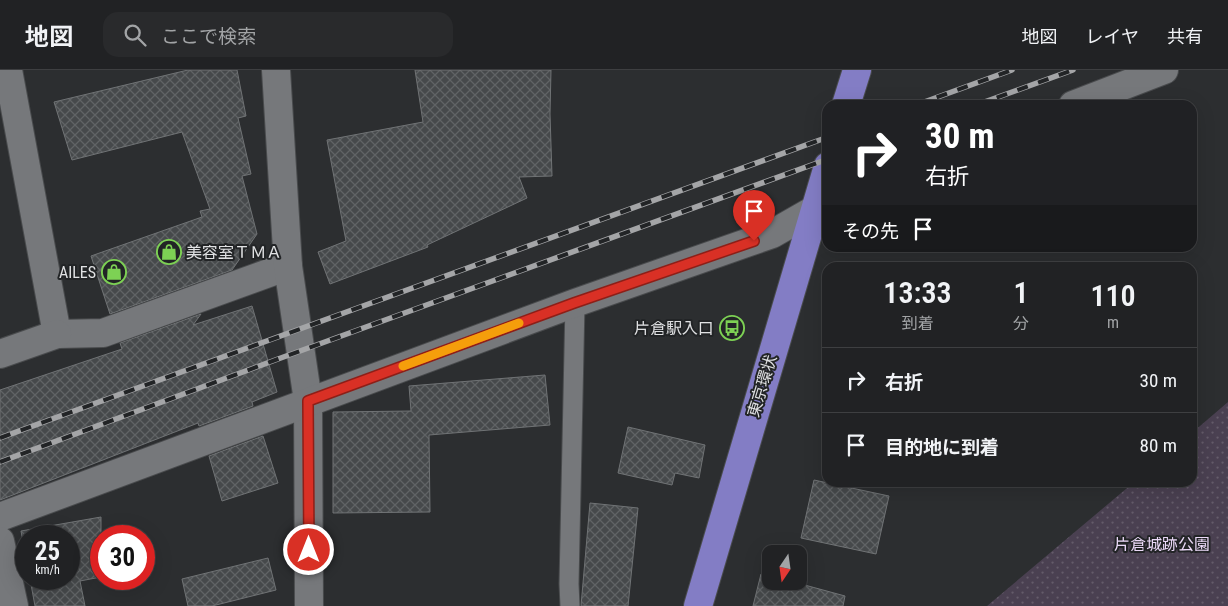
<!DOCTYPE html>
<html lang="ja">
<head>
<meta charset="utf-8">
<style>
	:root { --surface:#212224; --page:#292a2c; --text:#f1f3f6; --muted:#a2a4a6; --line:#3e3f41 }
	body { margin:0; font-family:"Roboto Condensed","Noto Sans JP",sans-serif; background:var(--page); color:var(--text); height:100vh; display:flex; flex-direction:column; font-size:19px; white-space:nowrap }
	* { box-sizing:border-box; margin:0 }
	p { font-size:16px; color:var(--muted) }
	.icon { flex:none; width:28px; height:28px; fill:none; stroke:currentColor; stroke-width:2; stroke-linecap:round; stroke-linejoin:round }
	.map { position:relative; flex:1; overflow:hidden }
	.sheet { position:absolute; left:822px; top:192px; width:375px; height:225px; display:flex; flex-direction:column; background:var(--surface); border-radius:15px; box-shadow:0 5px 20px #0002,0 0 0 1px var(--line) }
	.sheet>* { flex:none }
	.top-card { position:absolute; left:822px; top:30px; width:375px; height:152px; border-radius:15px; box-shadow:0 5px 20px #0002,0 0 0 1px var(--line); background:#202124; color:#fff; overflow:hidden }
	.needle { width:32px; rotate:193deg }
	.fabs { position:absolute; left:762px; top:475px; display:grid; gap:10px }
	.fabs a { display:grid; place-items:center; width:45px; height:45px; border-radius:10px; background:var(--surface); box-shadow:0 5px 20px #0002,0 0 0 1px var(--line); font-size:25px }
	.speed { position:absolute; left:15px; top:455px; display:flex; gap:10px; font-size:25px; font-weight:700; text-align:center }
	.speed>* { display:grid; place-content:center; width:65px; height:65px; border-radius:50%; background:var(--surface); box-shadow:0 5px 20px #0002,0 0 0 1px var(--line); line-height:1 }
	.speed small { font-size:12px; font-weight:400 }
	.speed .limit { border:8px solid #d22; background:#fff; color:#111 }
	.pin { position:absolute; display:grid; place-items:center; width:42px; height:42px; color:#fff; margin:-51px -21px; border-radius:50% 50% 50% 0; rotate:-45deg; box-shadow:0 0 5px #0007 }
	.pin .icon { rotate:45deg }
	.me { position:absolute; width:55px; margin:-28px; rotate:0deg; stroke-linejoin:round; filter:drop-shadow(0 0 4px #0008) }
	.turn { display:flex; align-items:center; gap:18px; height:105px; padding:0 20px; font-size:22px }
	.turn .icon { width:65px; height:65px; stroke-width:2.5 }
	.turn b { display:block; font-size:35px; line-height:42px }
	.then { display:flex; align-items:center; height:48px; padding:0 20px; background:#0003; gap:10px; font-size:19px }
	.eta { display:flex; justify-content:space-evenly; align-items:center; height:85px; text-align:center }
	.eta b { font-size:30px; font-weight:600; line-height:35px }
	ul { padding:0; list-style:none }
	li { display:flex; align-items:center; gap:15px; height:65px; padding:0 20px; border-top:1px solid var(--line) }
	li div { flex:1 }
	li b { display:block; font-size:19px }
	li em { font-style:normal }
	header { display:flex; align-items:center; gap:30px; box-sizing:border-box; height:70px; padding:0 25px; background:var(--surface); border-bottom:1px solid var(--line) }
	header strong { font-size:24px }
	nav { display:flex; gap:28px; margin-inline-start:auto; font-size:18px }
	.search { width:350px; height:45px; background:var(--page); display:flex; align-items:center; gap:12px; box-sizing:border-box; padding:0 18px; border-radius:15px; color:var(--muted); font-size:19px }
	.map>svg:first-child { display:block }
	.park { fill:url(#park-dots) }
	.building { fill:url(#building-cross-hatch); stroke:#707375 }
	.lines { fill:none; stroke-linecap:round; stroke-linejoin:round }
	.lane-casing { stroke:#494b4d; stroke-width:21 }
	.street-casing { stroke:#494b4d; stroke-width:30 }
	.highway-casing { stroke:#494b4d; stroke-width:30 }
	.lane { stroke:#76787b; stroke-width:19 }
	.street { stroke:#76787b; stroke-width:28 }
	.highway { stroke:#837dc5; stroke-width:28 }
	.rail-casing { stroke:#a4a5a7; stroke-width:5.5 }
	.rail { stroke:#222426; stroke-width:4; stroke-dasharray:11; stroke-linecap:butt }
	.route-casing { stroke:#8d1f18; stroke-width:12 }
	.route { stroke:#d93025; stroke-width:9 }
	.slow { stroke:#f59e0b; stroke-width:9 }
	.labels { text-anchor:middle; dominant-baseline:central; stroke-width:4; stroke-linejoin:round; paint-order:stroke }
	.poi-label { font-size:16px; fill:#e0e1e3; stroke:#222426; text-anchor:end }
	.street-label { font-size:16px; fill:#e0e1e3; stroke:#222426 }
	.park-label { font-size:16px; fill:#ebd9f8; stroke:#222426 }
</style>
</head>
<body>
<header>
<strong>地図</strong>
<div class="search"><svg class="icon" aria-label="search" viewBox="0 0 24 24"><circle cx="10" cy="10" r="6"/><path d="M15 15l6 6"/></svg>ここで検索</div>
<nav><a>地図</a><a>レイヤ</a><a>共有</a></nav>
</header>
<div class="map">
<svg width="1228" height="536" viewBox="0 0 1228 536">
	<defs>
		<pattern id="park-dots" width="8" height="8" patternUnits="userSpaceOnUse" patternTransform="scale(1.25)"><rect width="8" height="8" fill="#4a4051"/><path d="M2 2h.1M6 6h.1" fill="none" stroke="#645b6a" stroke-width="1.8" stroke-linecap="round"/></pattern>
		<pattern id="building-cross-hatch" width="8" height="8" patternUnits="userSpaceOnUse" patternTransform="scale(1.25)"><rect width="8" height="8" fill="#46494b"/><path d="M0 0l8 8M0 8l8-8" fill="none" stroke="#606365"/></pattern>
	</defs>
	<rect width="100%" height="100%" fill="#2c2e30"/>
	<polygon class="park" points="1228,332 1228,536 987,536 1133,413 1192,412 1193,362"/>
	<g class="building">
		<polygon points="188,0 237,0 246,46 238,48 251,104 242,106 257,164 232,200 110,244 91,186 202,147 200,141 210,139 182,62 72,90 54,32"/>
		<polygon points="415,0 551,0 550,44 552,106 519,107 527,128 427,175 428,177 330,214 318,182 346,171 327,70 423,52"/>
		<polygon points="252,236 277,322 252,332 253,336 199,356 198,353 0,430 0,320 122,279 120,273 201,244 193,255"/>
		<polygon points="545,305 550,355 429,365 430,442 333,443 333,342 411,341 409,316"/>
		<polygon points="628,357 705,375 699,408 675,403 672,415 618,403"/>
		<polygon points="263,366 278,413 222,431 209,386"/>
		<polygon points="814,410 889,426 876,484 801,468"/>
		<polygon points="590,433 638,438 628,536 581,536"/>
		<polygon points="101,447 101,507 80,511 85,536 35,536 30,509 69,509 69,466 26,466 26,488 21,461"/>
		<polygon points="268,488 276,520 212,536 188,536 182,509"/>
		<polygon points="761,504 771,506 771,511 790,511 845,526 843,536 753,536"/>
	</g>
	<g class="lines">
		<defs>
			<polyline id="lane" points="570,536 569,514 575,233"/>
			<g id="street">
				<polyline points="8,0 57,264 103,263 288,196"/>
				<polyline points="276,0 288,196 308,331 309,536"/>
				<polyline points="1073,35 1164,0"/>
				<polyline points="0,284 57,264"/>
				<polyline points="0,447 575,233 772,164 828,132"/>
				<polyline points="0,471 14,536"/>
			</g>
			<g id="highway">
				<polyline points="846,35 857,0"/>
				<polyline points="698,536 828,96"/>
			</g>
		</defs>
		<use href="#lane" class="lane-casing"/>
		<use href="#street" class="street-casing"/>
		<use href="#highway" class="highway-casing"/>
		<use href="#lane" class="lane"/>
		<use href="#street" class="street"/>
		<use href="#highway" class="highway"/>
		<defs>
			<g id="rail">
				<polyline points="916,35 1012,0"/>
				<polyline points="976,35 1073,0"/>
				<polyline points="0,368 828,67"/>
				<polyline points="0,392 278,289 828,89"/>
			</g>
		</defs>
		<use href="#rail" class="rail-casing"/>
		<use href="#rail" class="rail"/>
	</g>
	<g class="lines">
		<defs>
			<polyline id="route" points="309,480 308,331 574,233 754,171"/>
		</defs>
		<use href="#route" class="route-casing"/>
		<use href="#route" class="route"/>
		<polyline class="slow" points="403,296 519,253"/>
	</g>
	<defs>
		<symbol id="shop-ring" viewBox="-11 -11 22 22"><circle r="9.5" fill="#222426" stroke="#7dd154" stroke-width="1.5"/><path d="M-5-2.5h2.3a2.7 3.5 0 0 1 5.4 0H5L5.5 6h-11ZM-1.5-2.5h3a1.5 2.3 0 0 0-3 0Z" fill="#7dd154"/></symbol>
		<symbol id="bus-ring" viewBox="-11 -11 22 22"><circle r="9.5" fill="#222426" stroke="#7dd154" stroke-width="1.5"/><path d="M-5-6H5V4H4V6H2V4H-2V6H-4V4H-5ZM-3.5-4V0h7V-4ZM-3.5 1.2v1.5H-2V1.2ZM2 1.2v1.5H3.5V1.2Z" fill="#7dd154"/></symbol>
	</defs>
	<g fill-rule="evenodd">
		<use href="#shop-ring" x="155" y="168" width="28" height="28"/>
		<use href="#shop-ring" x="100" y="188" width="28" height="28"/>
		<use href="#bus-ring" x="718" y="244" width="28" height="28"/>
	</g>
	<g class="labels">
		<g class="poi-label">
			<text x="186" y="182" text-anchor="start">美容室ＴＭＡ</text>
			<text x="96" y="202">AILES</text>
			<text x="714" y="258">片倉駅入口</text>
		</g>
		<g class="street-label">
			<text transform="translate(762 316) rotate(-73)">東京環状</text>
		</g>
		<g class="park-label">
			<text x="1162" y="474">片倉城跡公園</text>
		</g>
	</g>
</svg>
<div class="fabs">
<a><svg class="needle" viewBox="-14 -14 28 28"><path d="M0-13l5 13h-10z" fill="#e53935"/><path d="M0 13l5-13h-10z" fill="#a2a4a6"/></svg></a>
</div>
<div class="speed"><div>25<small>km/h</small></div><div class="limit">30</div></div>
<div class="pin" style="left:754px;top:171px;background:#d93025"><svg class="icon" aria-label="arrive" viewBox="0 0 24 24"><path d="M6 21V4h12l-3 4 3 4H6"/></svg></div>
<svg class="me" style="left:309px;top:480px" viewBox="-20 -20 40 40"><circle r="17" fill="#d93025" stroke="#fff" stroke-width="3"/><path d="M0-11L8 9 0 5-8 9z" fill="#fff"/></svg>
<div class="top-card">
<div class="turn"><svg class="icon" aria-label="right" viewBox="0 0 24 24"><path d="M7 20v-9h11M14 6l5 5-5 5"/></svg><div><b>30 m</b>右折</div></div>
<div class="then">その先<svg class="icon" aria-label="arrive" viewBox="0 0 24 24"><path d="M6 21V4h12l-3 4 3 4H6"/></svg></div>
</div>
<section class="sheet">
<div class="eta">
<div><b>13:33</b><p>到着</p></div>
<div><b>1</b><p>分</p></div>
<div><b>110</b><p>m</p></div>
</div>
<ul>
<li><svg class="icon" aria-label="right" viewBox="0 0 24 24"><path d="M7 20v-9h11M14 6l5 5-5 5"/></svg><div><b>右折</b></div><em>30 m</em></li>
<li><svg class="icon" aria-label="arrive" viewBox="0 0 24 24"><path d="M6 21V4h12l-3 4 3 4H6"/></svg><div><b>目的地に到着</b></div><em>80 m</em></li>
</ul>
</section>
</div>
</body>
</html>
